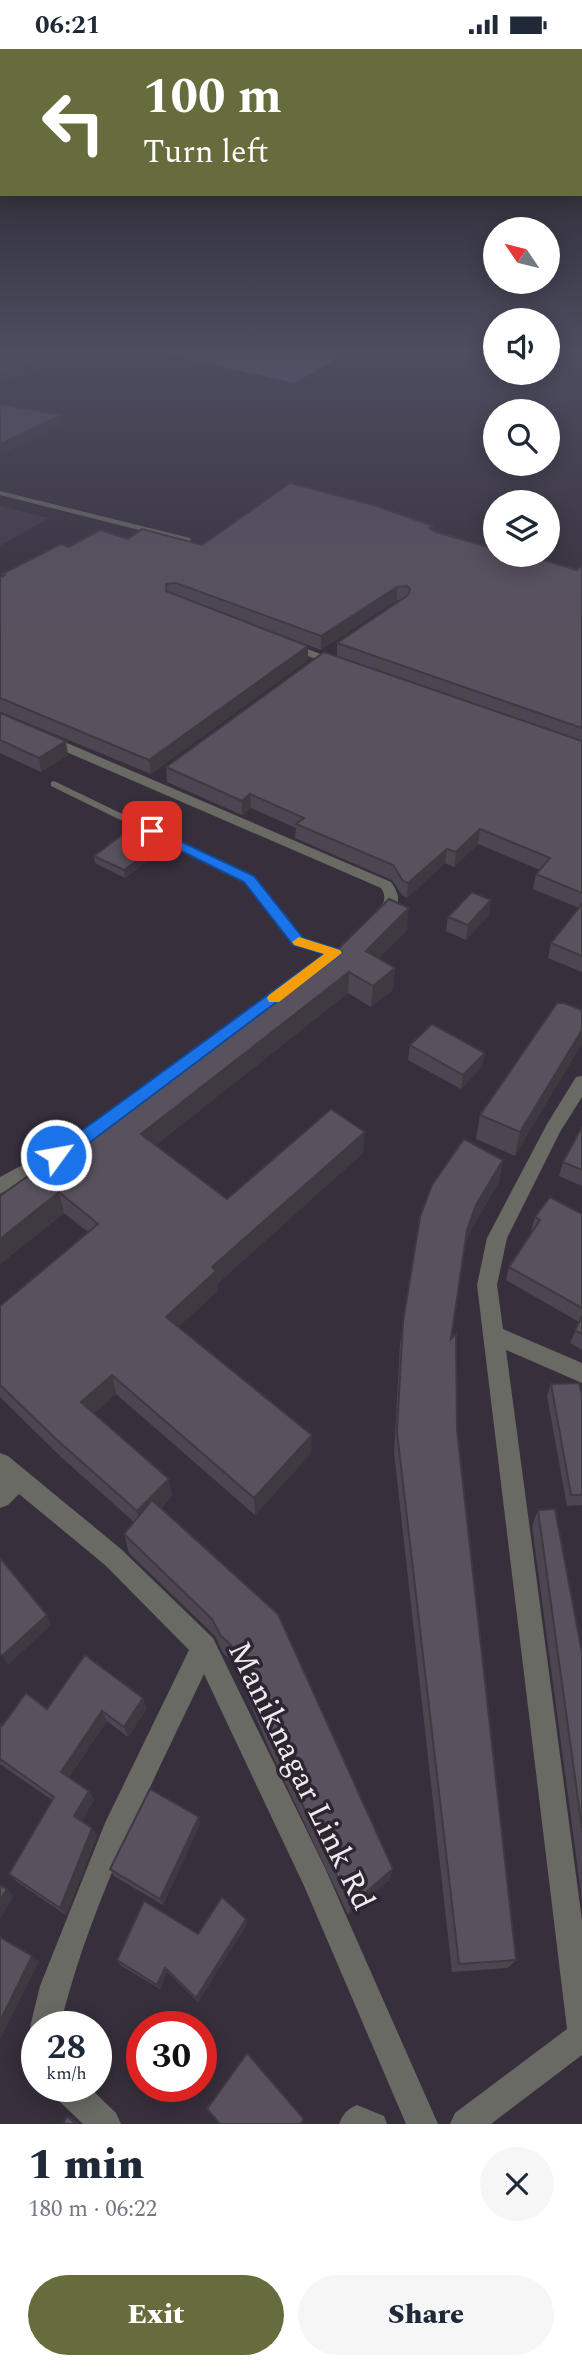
<!DOCTYPE html>
<html lang="en">
<head>
<meta charset="utf-8">
<style>
	:root { --surface:#fff; --page:#f6f6f7; --text:#1f2937; --muted:#747a83; --accent:#666c3c }
	body { margin:0; font-family:Spectral,serif; background:var(--page); color:var(--text); height:100vh; display:flex; flex-direction:column; font-size:26px; white-space:nowrap }
	* { box-sizing:border-box; margin:0 }
	p { font-size:23px; color:var(--muted) }
	.icon { flex:none; width:38px; height:38px; fill:none; stroke:currentColor; stroke-width:2; stroke-linecap:round; stroke-linejoin:round }
	.map { position:relative; height:2075px; overflow:hidden }
	.panel { display:flex; flex-direction:column; background:var(--surface); flex:1 }
	.panel>* { flex:none }
	.top-card { position:absolute; left:0px; top:0px; width:583px; height:147px; box-shadow:0 4px 18px #0003; background:#666c3c; color:#fff; overflow:hidden }
	.needle { width:46px; rotate:305deg }
	.fabs { position:absolute; left:483px; top:168px; display:grid; gap:14px }
	.fabs a { display:grid; place-items:center; width:77px; height:77px; border-radius:50%; background:var(--surface); box-shadow:0 4px 18px #0003; font-size:35px }
	.speed { position:absolute; left:21px; top:1962px; display:flex; gap:14px; font-size:35px; font-weight:700; text-align:center }
	.speed>* { display:grid; place-content:center; width:91px; height:91px; border-radius:50%; background:var(--surface); box-shadow:0 4px 18px #0003; line-height:1 }
	.speed small { font-size:18px; font-weight:400 }
	.speed .limit { border:10px solid #d22; background:#fff; color:#111 }
	.pin { position:absolute; display:grid; place-items:center; width:60px; height:60px; color:#fff; margin:-30px; border-radius:14px; box-shadow:0 4px 10px #0006 }
	.me { position:absolute; width:77px; margin:-38px; rotate:58deg; stroke-linejoin:round; filter:drop-shadow(0 0 5px #0008) }
	.turn { display:flex; align-items:center; gap:24px; height:147px; padding:0 28px; font-size:32px }
	.turn .icon { width:91px; height:91px; stroke-width:2.5 }
	.turn b { display:block; font-size:49px; line-height:60px }
	.round { display:grid; place-items:center; flex:none; width:74px; height:74px; border-radius:37px; background:var(--page) }
	.overview { display:flex; align-items:center; justify-content:space-between; height:119px; padding:0 28px }
	h1 { font-size:42px; font-weight:800; line-height:52px }
	.action { display:flex; gap:14px; margin-top:auto; padding:14px 28px }
	.action a { flex:1; height:80px; border-radius:42px; background:var(--accent); color:#fff; font-size:28px; font-weight:800; line-height:80px; text-align:center }
	.action a+a { background:var(--page); color:var(--text) }
	.status { display:flex; justify-content:space-between; align-items:center; height:49px; padding:0 35px; background:var(--surface); direction:ltr }
	.status svg { height:19px; fill:currentColor }
	.map>svg:first-child { display:block }
	.built { fill:#443949 }
	.water { fill:#846493 }
	.lines { fill:none; stroke-linecap:round; stroke-linejoin:round }
	.lane { fill:#696a63; fill-rule:evenodd }
	.street { fill:#696a63; fill-rule:evenodd }
	.wall { fill:#4d4651 }
	.shaded-wall { fill:#3f3942 }
	.building { fill:#5a515e; stroke:#3f3942; stroke-width:2 }
	.route { fill:#1a73e8; stroke:#114b97; stroke-width:2 }
	.slow { fill:#f59e0b }
	.labels { text-anchor:middle; dominant-baseline:central; stroke-width:7; stroke-linejoin:round; paint-order:stroke }
	.near-street-label { font-size:32px; fill:#efeaf2; stroke:#2d2530 }
</style>
</head>
<body>
<div class="status"><b>06:21</b><svg viewBox="0 0 49 12"><path d="M0 12V9h3v3zM5 12V6h3v6zM10 12V3h3v9zM15 12V0h3v12zM26 1h20v11H26zM47 4h2v5h-2z"/></svg></div>
<div class="map">
<svg width="582" height="2075" viewBox="0 0 582 2075">
	<rect width="100%" height="100%" fill="#372f3b"/>
	<polygon class="built" points="0,457 49,469 0,497"/>
	<polygon class="water" points="157,303 350,303 294,334"/>
	<g class="lines">
		<g class="lane">
			<polygon points="0,442 190,489 191,491 187,493 0,446"/>
			<polygon points="54,732 253,828 302,890 339,901 341,904 335,908 294,896 245,832 51,737 51,733"/>
			<path d="M357,2056L384,2067L387,2075H339C343,2065 347,2060 357,2056Z"/>
		</g>
		<g class="street">
			<polygon points="53,303 71,303 54,307 50,305"/>
			<polygon points="281,593 289,593 347,615 337,618 281,597"/>
			<path d="M46,685L391,833C403,850 399,858 384,872H374L371,868C379,858 390,853 381,839L41,692V686Z"/>
			<polygon points="232,975 238,977 240,981 238,985 81,1101 0,1145 0,1128 69,1091"/>
			<polygon points="582,1027 582,1048 560,1083 507,1189 497,1236 503,1280 582,1314 582,1334 506,1301 582,1871 582,2006 491,2075 450,2075 455,2064 567,1980 477,1236 487,1189 547,1075 576,1028"/>
			<path d="M0,1404L8,1407L121,1500L213,1589L325,1819L438,2075H406L305,1839L204,1625C151,1737 89,1856 60,1978H37V1989H34L30,1978L40,1937L105,1774L189,1601L105,1516L19,1445L8,1456L0,1459Z"/>
			<polygon points="51,2037 88,2037 116,2064 121,2075 83,2075 55,2048"/>
		</g>
	</g>
	<g class="wall">
		<polygon points="433,481 530,510 577,521 582,516 582,923 548,909 551,894 579,859 533,840 536,825 540,821 478,795 454,818 445,814 407,849 402,846 392,831 295,789 296,779 251,759 242,766 167,733 166,718 337,607 337,594 401,551 397,551 321,601 243,572 308,611 151,725 1,663 0,663 0,529 2,528 2,525 69,498 128,490 202,496"/>
		<polygon points="0,664 68,706 41,723 0,704"/>
		<polygon points="153,800 154,807 125,829 95,814 94,807"/>
		<polygon points="491,851 489,866 466,891 446,882 448,868"/>
		<polygon points="407,881 379,909 395,919 393,941 371,958 348,944 156,1096 227,1150 363,1104 217,1235 218,1242 178,1278 311,1404 255,1466 116,1345 94,1364 172,1447 161,1459 393,1820 389,1831 348,1866 267,1695 233,1613 223,1604 215,1587 129,1504 124,1485 134,1473 61,1408 0,1348 0,1257 88,1183 64,1164 0,1215 60,1110"/>
		<polygon points="582,961 515,1107 476,1090 480,1066"/>
		<polygon points="410,996 485,1004 482,1018 461,1040 408,1011"/>
		<polygon points="582,1078 582,1137 559,1127 563,1113"/>
		<polygon points="503,1111 498,1135 471,1180 464,1200 451,1290 457,1381 516,1911 508,1919 452,1923 394,1404 400,1295 403,1273"/>
		<polygon points="582,1165 582,1301 570,1294 579,1273 506,1231 509,1218 532,1182 531,1182 535,1168"/>
		<polygon points="551,1335 582,1346 582,1456 567,1457 547,1347"/>
		<polygon points="538,1461 582,1604 582,1851 532,1477"/>
		<polygon points="47,1660 147,1660 128,1688 107,1672 69,1728 89,1742 94,1751 81,1772 97,1787 66,1866 16,1832 9,1825 52,1751 0,1715 0,1675 2,1677"/>
		<polygon points="200,1775 163,1856 114,1827 110,1820"/>
		<polygon points="246,1870 247,1875 198,1953 167,1923 160,1940 120,1916 117,1911"/>
	</g>
	<g class="shaded-wall">
		<polygon points="42,303 51,303 52,309 38,313 41,313 42,322 0,333 0,323 29,307"/>
		<polygon points="62,366 63,375 0,406 0,395"/>
		<polygon points="397,538 397,551 321,601 321,587"/>
		<polygon points="308,597 308,611 151,725 149,711"/>
		<polygon points="66,692 68,706 41,723 39,709"/>
		<polygon points="250,745 251,759 242,766 242,752"/>
		<polygon points="480,780 478,795 454,818 456,803"/>
		<polygon points="153,800 154,807 125,829 124,821"/>
		<polygon points="447,800 445,814 407,849 408,834"/>
		<polygon points="491,851 489,866 466,891 468,876"/>
		<polygon points="409,859 407,881 364,924 366,902"/>
		<polygon points="395,919 393,941 371,958 373,937"/>
		<polygon points="349,923 348,944 144,1106 141,1085"/>
		<polygon points="582,981 582,995 515,1107 520,1083"/>
		<polygon points="485,1004 482,1018 461,1040 463,1026"/>
		<polygon points="365,1083 363,1104 217,1235 218,1242 168,1287 166,1268 212,1218"/>
		<polygon points="503,1111 498,1135 471,1180 462,1205 467,1181 476,1156"/>
		<polygon points="59,1143 64,1164 0,1215 0,1190"/>
		<polygon points="112,1326 116,1345 86,1372 81,1353"/>
		<polygon points="312,1386 311,1404 255,1466 254,1449"/>
		<polygon points="169,1430 172,1447 141,1479 137,1462"/>
		<polygon points="47,1566 51,1576 8,1616 2,1607"/>
		<polygon points="143,1649 147,1660 128,1688 124,1678"/>
		<polygon points="102,1662 107,1672 66,1732 61,1723"/>
		<polygon points="89,1742 94,1751 79,1776 74,1767"/>
		<polygon points="199,1768 200,1775 163,1856 160,1850"/>
		<polygon points="92,1779 97,1787 66,1866 60,1859"/>
		<polygon points="393,1820 389,1831 348,1866 351,1856"/>
		<polygon points="7,1840 14,1847 0,1870 0,1851"/>
		<polygon points="246,1870 247,1875 198,1953 196,1949"/>
		<polygon points="32,1907 39,1913 0,1991 0,1972"/>
		<polygon points="165,1919 167,1923 160,1940 157,1936"/>
		<polygon points="67,2067 73,2069 80,2075 76,2075"/>
	</g>
	<g class="building">
		<polygon points="0,303 42,303 29,307 41,313 0,323"/>
		<polygon points="0,355 62,366 0,395"/>
		<polygon points="290,434 377,457 433,477 429,479 436,483 495,500 495,506 514,506 530,510 533,508 577,521 582,516 582,679 337,594 408,546 410,540 407,537 397,538 321,587 176,534 166,535 166,542 308,597 149,711 0,649 0,529 5,526 2,525 61,495 69,498 100,481 128,490 142,480 202,496"/>
		<polygon points="324,603 582,692 582,844 536,825 550,809 480,780 456,803 447,800 408,834 403,832 393,816 296,775 304,769 250,745 242,752 166,718"/>
		<polygon points="0,664 66,692 39,709 0,691"/>
		<polygon points="123,785 153,800 124,821 94,807"/>
		<polygon points="472,843 491,851 468,876 448,868"/>
		<polygon points="389,850 409,859 366,902 395,919 373,937 349,923 141,1085 227,1150 331,1060 365,1083 212,1218 216,1222 166,1268 312,1386 254,1449 112,1326 81,1353 169,1430 137,1462 56,1390 0,1336 0,1257 98,1175 59,1143 0,1190 0,1147 56,1107 60,1110 339,899"/>
		<polygon points="582,855 582,907 551,894"/>
		<polygon points="557,954 564,954 582,961 582,981 520,1083 480,1066"/>
		<polygon points="432,975 485,1004 463,1026 410,996"/>
		<polygon points="582,1078 582,1121 563,1113"/>
		<polygon points="464,1090 503,1111 476,1156 467,1181 451,1290 456,1284 457,1381 516,1911 459,1915 397,1383 403,1273 420,1168 432,1136"/>
		<polygon points="550,1148 582,1165 582,1259 509,1218 540,1171 535,1168"/>
		<polygon points="582,1267 582,1285 575,1281"/>
		<polygon points="579,1334 582,1346 582,1446 571,1446 551,1335"/>
		<polygon points="152,1451 278,1565 393,1820 351,1856 266,1680 231,1596 221,1587 212,1570 124,1485"/>
		<polygon points="555,1460 582,1604 582,1779 538,1461"/>
		<polygon points="0,1509 47,1566 2,1607 0,1604"/>
		<polygon points="85,1606 143,1649 124,1678 102,1662 61,1723 89,1742 74,1767 92,1779 60,1859 9,1825 54,1748 0,1710 0,1675 2,1677 26,1644 47,1660"/>
		<polygon points="150,1740 199,1768 160,1850 110,1820"/>
		<polygon points="0,1836 7,1840 0,1851"/>
		<polygon points="222,1848 246,1870 196,1949 165,1919 157,1936 117,1911 144,1852 198,1885"/>
		<polygon points="0,1888 32,1907 0,1972"/>
		<polygon points="247,2004 304,2070 301,2075 220,2075 207,2060"/>
		<polygon points="67,2067 76,2075 63,2075"/>
	</g>
	<linearGradient id="sky" x2="0" y2="1"><stop stop-color="#1e1a20"/><stop offset="0.51" stop-color="#4d4d60"/><stop offset="1" stop-color="#4d4d60" stop-opacity="0"/></linearGradient>
	<rect width="582" height="593" fill="url(#sky)"/>
	<polygon class="route" points="152,779 254,827 303,889 340,901 342,904 81,1100 56,1113 50,1111 48,1106 50,1102 69,1091 324,905 293,896 244,833 147,785 145,782"/>
	<polygon class="slow" points="299,888 340,901 342,904 279,953 269,953 267,949 269,946 324,905 294,896 292,893"/>
	<g class="labels">
		<g class="near-street-label">
			<text transform="translate(301 1727) rotate(64)">Maniknagar Link Rd</text>
		</g>
	</g>
</svg>
<div class="fabs">
<a><svg class="needle" viewBox="-14 -14 28 28"><path d="M0-13l5 13h-10z" fill="#e53935"/><path d="M0 13l5-13h-10z" fill="#747a83"/></svg></a>
<a><svg class="icon" aria-label="sound" viewBox="0 0 24 24"><path d="M4 9h4l5-4v14l-5-4H4zM17 9q2 3 0 6"/></svg></a>
<a><svg class="icon" aria-label="search" viewBox="0 0 24 24"><circle cx="10" cy="10" r="6"/><path d="M15 15l6 6"/></svg></a>
<a><svg class="icon" aria-label="layers" viewBox="0 0 24 24"><path d="M12 4l9 5-9 5-9-5zM3 14l9 5 9-5"/></svg></a>
</div>
<div class="speed"><div>28<small>km/h</small></div><div class="limit">30</div></div>
<div class="pin" style="left:152px;top:782px;background:#d93025"><svg class="icon" aria-label="arrive" viewBox="0 0 24 24"><path d="M6 21V4h12l-3 4 3 4H6"/></svg></div>
<svg class="me" style="left:56px;top:1106px" viewBox="-20 -20 40 40"><circle r="17" fill="#1a73e8" stroke="#fff" stroke-width="3"/><path d="M0-11L8 9 0 5-8 9z" fill="#fff"/></svg>
<div class="top-card">
<div class="turn"><svg class="icon" aria-label="left" viewBox="0 0 24 24"><path d="M17 20v-9H6M10 6l-5 5 5 5"/></svg><div><b>100 m</b>Turn left</div></div>
</div>
</div>
<section class="panel">
<div class="overview"><div><h1>1 min</h1><p>180 m · 06:22</p></div><a class="round"><svg class="icon" aria-label="close" viewBox="0 0 24 24"><path d="M6 6l12 12M18 6L6 18"/></svg></a></div>
<div class="action"><a>Exit</a><a>Share</a></div>
</section>
</body>
</html>
